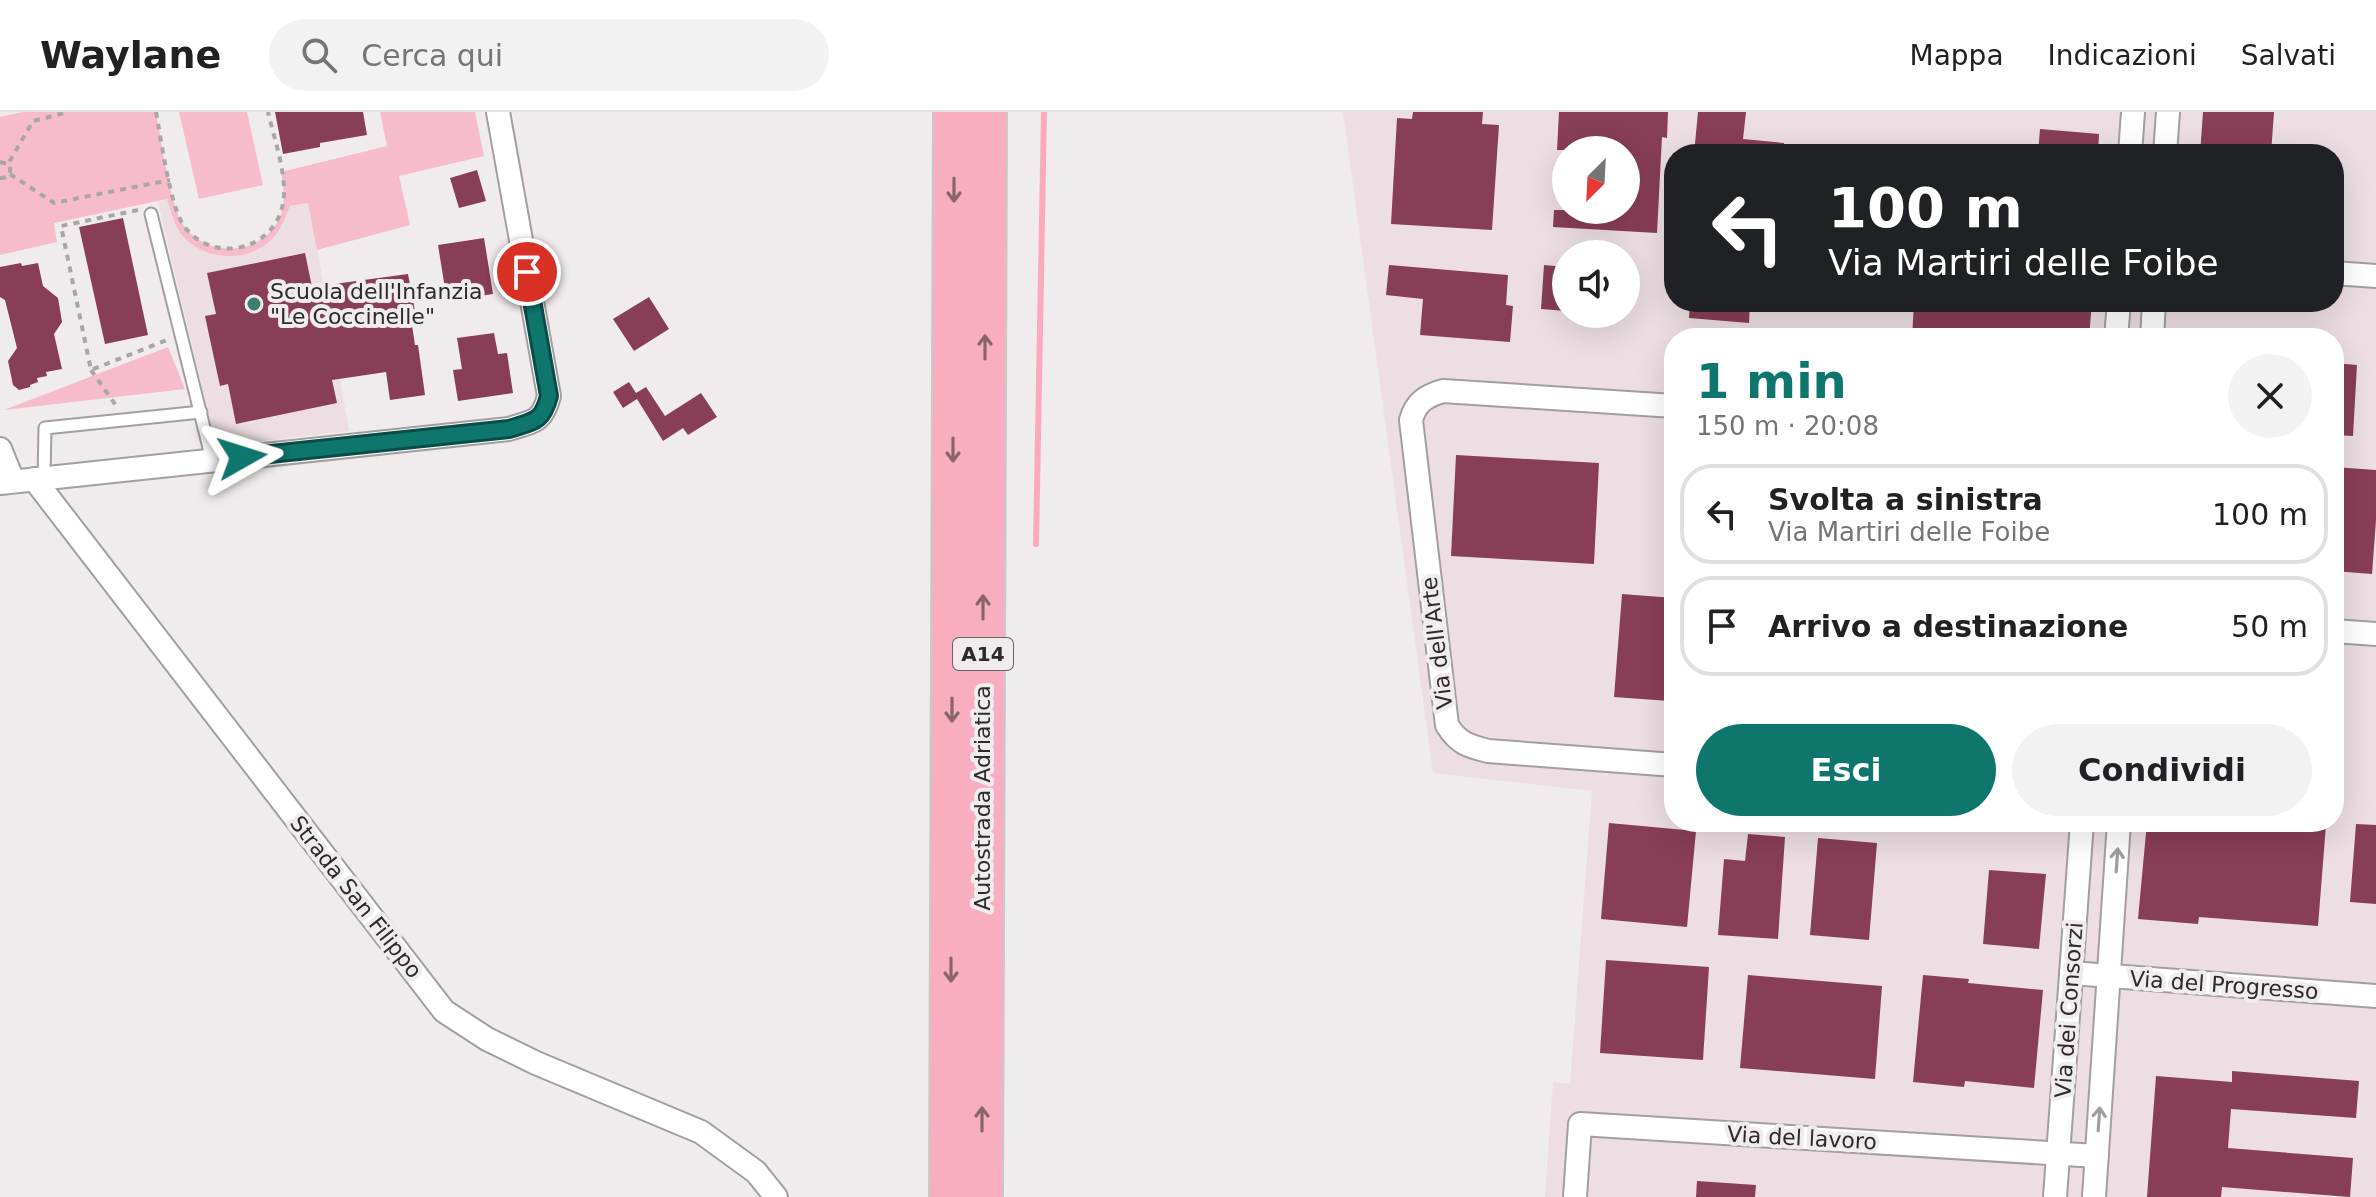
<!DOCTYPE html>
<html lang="it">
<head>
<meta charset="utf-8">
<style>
	:root { --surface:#fff; --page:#f2f2f2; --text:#202124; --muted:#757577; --line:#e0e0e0; --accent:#0f766e }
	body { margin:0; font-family:"DejaVu Sans",sans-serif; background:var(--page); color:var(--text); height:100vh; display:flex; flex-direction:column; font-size:30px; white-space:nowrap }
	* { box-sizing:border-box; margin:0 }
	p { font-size:26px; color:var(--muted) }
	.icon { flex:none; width:44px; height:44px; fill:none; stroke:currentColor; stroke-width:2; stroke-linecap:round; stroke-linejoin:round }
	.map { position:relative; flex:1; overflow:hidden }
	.drawer { position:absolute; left:1664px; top:216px; width:680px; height:504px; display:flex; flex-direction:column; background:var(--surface); border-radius:32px; box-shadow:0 8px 32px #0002 }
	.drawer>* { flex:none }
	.guide { position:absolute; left:1664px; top:32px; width:680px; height:168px; border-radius:32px; box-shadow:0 8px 32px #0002; background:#202124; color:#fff; overflow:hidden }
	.needle { width:52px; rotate:204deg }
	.fabs { position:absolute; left:1552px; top:24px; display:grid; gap:16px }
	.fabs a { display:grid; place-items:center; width:88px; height:88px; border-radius:50%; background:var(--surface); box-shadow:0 8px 32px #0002; font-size:40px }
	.pin { position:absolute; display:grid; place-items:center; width:68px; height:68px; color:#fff; margin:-34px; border:4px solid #fff; border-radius:50%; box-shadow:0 2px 8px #0007 }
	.me { position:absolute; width:88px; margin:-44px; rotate:84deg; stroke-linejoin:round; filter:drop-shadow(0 0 6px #0008) }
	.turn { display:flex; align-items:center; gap:28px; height:168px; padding:0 32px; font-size:36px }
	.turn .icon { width:104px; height:104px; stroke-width:2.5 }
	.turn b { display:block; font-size:56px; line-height:68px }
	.round { display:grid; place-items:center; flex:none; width:84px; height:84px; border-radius:42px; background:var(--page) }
	.head { display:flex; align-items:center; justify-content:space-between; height:136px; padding:0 32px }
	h1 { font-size:48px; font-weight:800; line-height:60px; color:var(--accent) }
	.cta { display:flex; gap:16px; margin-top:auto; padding:16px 32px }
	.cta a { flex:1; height:92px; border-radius:48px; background:var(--accent); color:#fff; font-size:32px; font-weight:800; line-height:92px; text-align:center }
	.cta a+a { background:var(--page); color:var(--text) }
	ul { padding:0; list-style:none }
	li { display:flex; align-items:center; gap:24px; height:100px; margin:0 16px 12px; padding:0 16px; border:4px solid var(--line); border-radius:32px }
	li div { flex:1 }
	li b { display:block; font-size:30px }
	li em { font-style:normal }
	header { display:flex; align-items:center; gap:48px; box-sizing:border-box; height:112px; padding:0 40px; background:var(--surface); border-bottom:2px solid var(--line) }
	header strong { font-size:38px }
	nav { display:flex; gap:44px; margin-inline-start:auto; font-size:28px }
	.search { width:560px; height:72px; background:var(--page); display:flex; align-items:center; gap:20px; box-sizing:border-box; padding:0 28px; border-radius:44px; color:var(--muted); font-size:30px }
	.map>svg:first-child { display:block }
	.built { fill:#ecdee2; fill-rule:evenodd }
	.green { fill:#f6bccb }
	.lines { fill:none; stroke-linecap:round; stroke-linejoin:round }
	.stream { stroke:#fca8bf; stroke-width:6 }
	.building { fill:#883e56 }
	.service-casing { stroke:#a39e9f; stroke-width:15 }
	.minor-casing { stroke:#a39e9f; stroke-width:26 }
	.motorway-casing { stroke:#c8c8c8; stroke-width:44 }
	.path { stroke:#aaa6a7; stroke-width:4; stroke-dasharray:6 6; stroke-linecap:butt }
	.service { stroke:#fff; stroke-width:11 }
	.minor { stroke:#fff; stroke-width:22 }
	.motorway { stroke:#f8adc1; stroke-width:40 }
	.oneway { stroke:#88656e }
	.oneway2 { stroke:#a09fa0 }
	.route-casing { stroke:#0a4d48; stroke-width:20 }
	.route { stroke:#0f766e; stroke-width:14 }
	.poi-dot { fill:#3a7f74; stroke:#f0ebec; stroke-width:3 }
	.labels { text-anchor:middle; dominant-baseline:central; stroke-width:8; stroke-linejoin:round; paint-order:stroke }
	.shield { fill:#f0ebec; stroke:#676465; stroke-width:2 }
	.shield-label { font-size:20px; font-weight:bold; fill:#2c2a2b }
	.poi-label { font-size:22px; fill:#2c2a2b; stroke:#f0ebec; text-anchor:start }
	.street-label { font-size:22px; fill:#2c2a2b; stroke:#f0ebec }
</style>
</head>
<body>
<header>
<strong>Waylane</strong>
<div class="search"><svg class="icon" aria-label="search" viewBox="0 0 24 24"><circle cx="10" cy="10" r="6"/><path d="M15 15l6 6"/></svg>Cerca qui</div>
<nav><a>Mappa</a><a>Indicazioni</a><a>Salvati</a></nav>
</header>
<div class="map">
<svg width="2376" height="1085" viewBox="0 0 2376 1085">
	<rect width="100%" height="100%" fill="#f0ebec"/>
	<g class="built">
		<path d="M1343,0H2376V1085H1545L1553,970L1570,972L1592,679L1433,661ZM1566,38H1626V98H1566ZM1674,42H2334V190H1674ZM1566,142H1626V202H1566ZM1674,226H2334V710H1674Z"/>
		<polygon points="168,87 171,104 181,121 234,144 283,113 290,94 309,91 349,319 216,334 158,90"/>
	</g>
	<g class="green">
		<path d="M22,0H156C161,26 170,95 184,114C208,146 259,144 278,109C286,94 284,76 281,60L387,34L380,0H475L484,44L399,64L410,113L317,138L308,91L290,94C285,106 282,117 272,127C247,152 203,149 181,122C173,111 171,99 167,87L54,111L57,130L0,143V5Z"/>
		<polygon points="179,0 247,0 263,73 199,87"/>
		<polygon points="168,235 185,277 4,298"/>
	</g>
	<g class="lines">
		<polyline class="stream" points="1036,432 1044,0"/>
	</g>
	<g class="building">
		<polygon points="275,0 363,0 367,23 320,31 320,35 283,42"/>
		<polygon points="1413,0 1483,0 1482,12 1499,13 1492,118 1391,112 1397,6 1412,7"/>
		<polygon points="1559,0 1668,0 1667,26 1662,25 1657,121 1553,115 1554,98 1626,98 1626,38 1557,38"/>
		<polygon points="1698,0 1746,0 1743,27 1784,31 1784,42 1694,42"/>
		<polygon points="2203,0 2274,0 2271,42 2200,42"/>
		<polygon points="2040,17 2099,22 2098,42 2038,42"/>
		<polygon points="477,58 486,89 459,96 450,66"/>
		<polygon points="123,106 148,223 105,232 79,115"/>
		<polygon points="484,126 493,182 447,189 438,133"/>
		<polygon points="305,141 312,175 408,162 415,199 410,200 415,233 418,233 425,283 390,288 386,260 332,268 337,291 236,312 228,272 220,274 205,204 216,202 207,161"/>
		<polygon points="21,151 22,154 38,151 43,174 58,186 62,210 54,222 62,257 46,260 47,264 37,266 38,270 30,273 30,275 19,278 13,273 8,249 17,236 5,188 0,185 0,155"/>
		<polygon points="1389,153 1508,163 1506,193 1513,194 1510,230 1420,223 1423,187 1386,183"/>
		<polygon points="1544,153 1566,155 1566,199 1541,197"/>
		<polygon points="649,185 669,217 634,239 613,207"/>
		<polygon points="1690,190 1750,190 1749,211 1689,206"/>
		<polygon points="1914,190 2092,190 2089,226 1912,226"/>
		<polygon points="494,221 498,242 507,241 513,281 458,289 453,258 462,257 457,226"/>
		<polygon points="2334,251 2357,253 2353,324 2334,323"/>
		<polygon points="629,270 636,281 646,275 665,304 701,281 717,305 688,323 683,316 663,329 637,287 623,296 613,280"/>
		<polygon points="1456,343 1599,351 1594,452 1451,444"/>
		<polygon points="2334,355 2376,358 2376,408 2372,462 2334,459"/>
		<polygon points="1622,482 1674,486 1674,527 1669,589 1614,585"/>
		<polygon points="2147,710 2286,710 2326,713 2318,814 2199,805 2198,812 2138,807"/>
		<polygon points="1609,711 1696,719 1687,815 1601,807"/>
		<polygon points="2356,712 2376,713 2376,792 2350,790"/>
		<polygon points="1748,722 1785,725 1778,827 1718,823 1724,747 1745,749"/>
		<polygon points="1818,726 1877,731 1869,828 1810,823"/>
		<polygon points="1989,758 2046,762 2039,837 1983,832"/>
		<polygon points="1606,848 1709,855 1703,948 1600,941"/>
		<polygon points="1748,863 1882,874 1875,967 1740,956"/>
		<polygon points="1923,863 1969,867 1968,871 2043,878 2034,976 1965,969 1964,975 1913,970"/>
		<polygon points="2232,959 2359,969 2356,1006 2231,997 2228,1036 2353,1046 2350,1085 2222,1075 2221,1085 2147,1085 2156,964 2232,970"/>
		<polygon points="1697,1069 1756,1073 1755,1085 1696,1085"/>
	</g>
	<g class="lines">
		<defs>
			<g id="service">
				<polyline points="151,102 212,348"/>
				<polyline points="44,366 45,316 201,300"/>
			</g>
			<g id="minor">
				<polyline points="2130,42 2133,0"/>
				<polyline points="2165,42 2168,0"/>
				<polyline points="2334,161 2376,164"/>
				<polyline points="2116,226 2119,190"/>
				<polyline points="2152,226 2154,190"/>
				<path d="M1674,294L1443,279C1426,284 1416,290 1411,308L1447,613C1458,631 1468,634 1488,639L1674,653"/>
				<polyline points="0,337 13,369"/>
				<polyline points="34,367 444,899 487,927 536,951 701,1020 756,1060 776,1085"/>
				<path d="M0,371L509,317C533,309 542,311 549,284L498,0"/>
				<polyline points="2334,519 2376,522"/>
				<polyline points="2071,861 2376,884"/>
				<polyline points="1575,1085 1580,1012 2097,1044"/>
				<polyline points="2055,1085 2082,710"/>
				<polyline points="2094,1085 2119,710"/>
			</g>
			<g id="motorway">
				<polyline points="950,1085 954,0"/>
				<polyline points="982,1085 986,0"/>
			</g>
		</defs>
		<use href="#service" class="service-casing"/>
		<use href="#minor" class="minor-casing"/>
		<use href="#motorway" class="motorway-casing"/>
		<g class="path">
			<path d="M156,0C161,26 170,95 184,114C212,153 275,139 283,91C288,66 274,26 268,0"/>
			<polyline points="0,50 8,52"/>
			<polyline points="10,62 54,91 170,68"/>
			<path d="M0,66C9,67 13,59 8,52L33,9L68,0"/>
			<polyline points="138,98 61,114 91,258 167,228"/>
			<polyline points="91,258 117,295"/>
		</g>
		<use href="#service" class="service"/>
		<use href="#minor" class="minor"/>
		<use href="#motorway" class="motorway"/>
	</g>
	<defs><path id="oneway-shaft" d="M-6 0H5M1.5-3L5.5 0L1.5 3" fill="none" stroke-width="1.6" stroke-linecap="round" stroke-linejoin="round" transform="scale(2)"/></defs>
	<g class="oneway">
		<use href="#oneway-shaft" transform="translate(954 78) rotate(90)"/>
		<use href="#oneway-shaft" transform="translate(985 235) rotate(-90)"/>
		<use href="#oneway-shaft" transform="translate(953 338) rotate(90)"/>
		<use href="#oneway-shaft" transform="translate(983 495) rotate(-90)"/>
		<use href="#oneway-shaft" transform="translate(952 598) rotate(90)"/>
		<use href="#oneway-shaft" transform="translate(951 858) rotate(90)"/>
		<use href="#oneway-shaft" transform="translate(982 1007) rotate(-90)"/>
	</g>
	<g class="oneway2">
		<use href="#oneway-shaft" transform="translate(2117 748) rotate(-86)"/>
		<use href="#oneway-shaft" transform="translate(2099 1007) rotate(-86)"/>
	</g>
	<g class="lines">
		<defs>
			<path id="route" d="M242,345L509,317C533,309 542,311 549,284L527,160"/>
		</defs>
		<use href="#route" class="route-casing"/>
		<use href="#route" class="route"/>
	</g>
	<circle class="poi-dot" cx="254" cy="192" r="8"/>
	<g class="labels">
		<rect class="shield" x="953" y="526" width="60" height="32" rx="6"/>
		<g class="shield-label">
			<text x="983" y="542">A14</text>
		</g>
		<g class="poi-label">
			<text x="270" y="179">Scuola dell'Infanzia<tspan x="270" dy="25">"Le Coccinelle"</tspan></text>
		</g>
		<g class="street-label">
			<text transform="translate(1437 531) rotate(-97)">Via dell'Arte</text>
			<text transform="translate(982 686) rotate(-90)">Autostrada Adriatica</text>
			<text transform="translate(356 785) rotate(52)">Strada San Filippo</text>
			<text transform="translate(2224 873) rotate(4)">Via del Progresso</text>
			<text transform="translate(2069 898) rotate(-86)">Via dei Consorzi</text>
			<text transform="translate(1802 1026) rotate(3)">Via del lavoro</text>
		</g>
	</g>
</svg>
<div class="fabs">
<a><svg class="needle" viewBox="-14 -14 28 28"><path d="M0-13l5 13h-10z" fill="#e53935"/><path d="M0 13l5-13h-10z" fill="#757577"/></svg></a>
<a><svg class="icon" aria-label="sound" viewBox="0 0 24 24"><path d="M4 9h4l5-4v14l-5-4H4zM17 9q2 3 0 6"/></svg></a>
</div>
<div class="pin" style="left:527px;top:160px;background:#d93025"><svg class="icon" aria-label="arrive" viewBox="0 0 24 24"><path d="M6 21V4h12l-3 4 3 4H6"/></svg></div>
<svg class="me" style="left:242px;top:345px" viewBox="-20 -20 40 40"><path d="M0-17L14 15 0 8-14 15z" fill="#0f766e" stroke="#fff" stroke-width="4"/></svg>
<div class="guide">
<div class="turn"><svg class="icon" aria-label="left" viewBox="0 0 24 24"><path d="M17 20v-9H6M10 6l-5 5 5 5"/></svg><div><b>100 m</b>Via Martiri delle Foibe</div></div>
</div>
<section class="drawer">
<div class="head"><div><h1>1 min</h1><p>150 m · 20:08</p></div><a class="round"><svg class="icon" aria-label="close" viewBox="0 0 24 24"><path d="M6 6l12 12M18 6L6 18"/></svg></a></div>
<ul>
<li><svg class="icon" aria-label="left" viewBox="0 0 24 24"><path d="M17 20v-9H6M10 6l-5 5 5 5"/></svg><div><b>Svolta a sinistra</b><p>Via Martiri delle Foibe</p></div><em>100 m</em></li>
<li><svg class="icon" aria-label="arrive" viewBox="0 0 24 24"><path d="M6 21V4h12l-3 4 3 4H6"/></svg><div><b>Arrivo a destinazione</b></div><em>50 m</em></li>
</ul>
<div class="cta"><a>Esci</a><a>Condividi</a></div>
</section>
</div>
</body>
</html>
